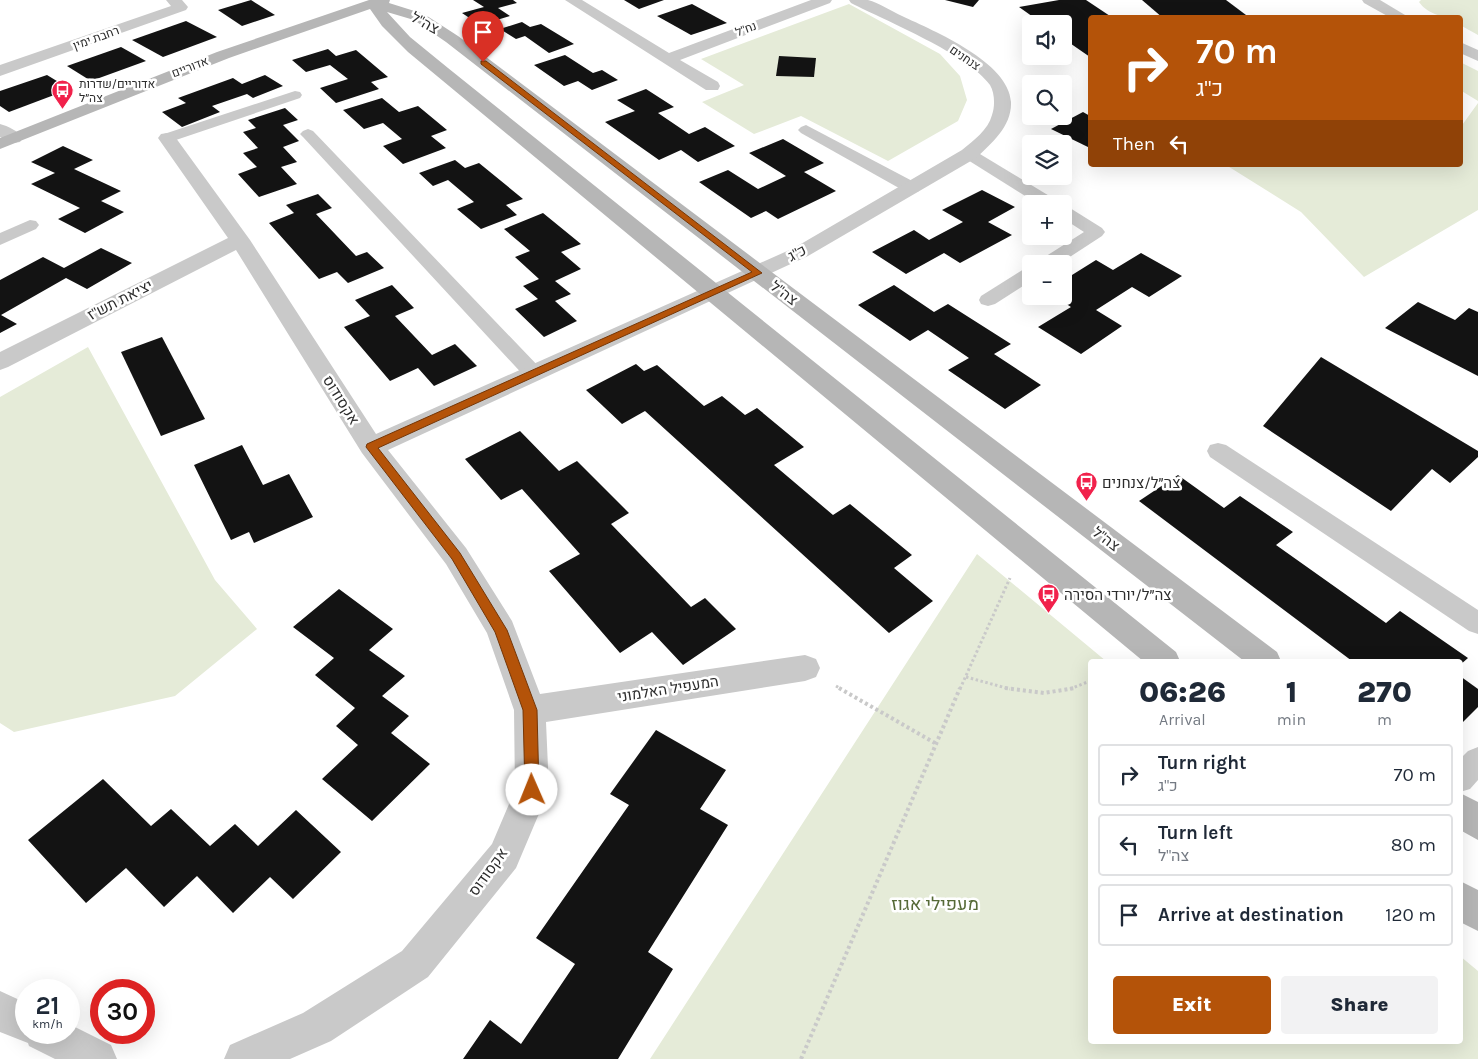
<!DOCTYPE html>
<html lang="en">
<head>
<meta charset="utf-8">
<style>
	:root { --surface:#fff; --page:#f2f2f3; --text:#1f2937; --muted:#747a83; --line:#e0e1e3; --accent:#b45309 }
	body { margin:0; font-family:Karla,Heebo,sans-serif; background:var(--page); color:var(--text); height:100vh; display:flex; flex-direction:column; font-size:19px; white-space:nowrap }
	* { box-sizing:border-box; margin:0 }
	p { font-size:16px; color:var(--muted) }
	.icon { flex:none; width:28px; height:28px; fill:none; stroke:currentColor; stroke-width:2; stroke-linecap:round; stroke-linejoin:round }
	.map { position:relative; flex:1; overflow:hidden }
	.drawer { position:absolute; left:1088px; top:659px; width:375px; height:385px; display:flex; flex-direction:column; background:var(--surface); border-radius:5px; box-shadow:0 5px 20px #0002 }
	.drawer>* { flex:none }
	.banner { position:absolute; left:1088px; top:15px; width:375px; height:152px; border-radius:5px; box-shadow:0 5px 20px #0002; background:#b45309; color:#fff; overflow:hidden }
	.tools { position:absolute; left:1022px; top:15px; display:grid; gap:10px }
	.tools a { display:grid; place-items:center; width:50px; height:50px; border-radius:5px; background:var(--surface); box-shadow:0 5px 20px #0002; font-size:25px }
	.speed { position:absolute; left:15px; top:979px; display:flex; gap:10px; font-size:25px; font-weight:700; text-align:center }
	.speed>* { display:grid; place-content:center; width:65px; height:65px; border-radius:50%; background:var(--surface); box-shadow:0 5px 20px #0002; line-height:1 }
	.speed small { font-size:12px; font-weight:400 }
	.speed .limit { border:8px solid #d22; background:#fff; color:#111 }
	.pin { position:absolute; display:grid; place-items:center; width:42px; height:42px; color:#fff; margin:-51px -21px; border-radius:50% 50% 50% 0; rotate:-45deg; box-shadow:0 0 5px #0007 }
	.pin .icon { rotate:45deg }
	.me { position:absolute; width:55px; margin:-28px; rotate:359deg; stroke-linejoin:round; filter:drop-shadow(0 0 4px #0008) }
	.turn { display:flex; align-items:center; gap:18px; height:105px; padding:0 25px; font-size:22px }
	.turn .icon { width:65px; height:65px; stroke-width:2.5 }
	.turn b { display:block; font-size:35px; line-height:42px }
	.then { display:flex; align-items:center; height:48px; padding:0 25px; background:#0003; gap:10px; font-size:19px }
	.eta { display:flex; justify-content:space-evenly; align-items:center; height:85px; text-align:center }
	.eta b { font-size:30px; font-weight:800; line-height:35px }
	.action { display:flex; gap:10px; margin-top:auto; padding:10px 25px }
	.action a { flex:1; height:58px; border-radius:5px; background:var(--accent); color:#fff; font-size:20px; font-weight:800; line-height:58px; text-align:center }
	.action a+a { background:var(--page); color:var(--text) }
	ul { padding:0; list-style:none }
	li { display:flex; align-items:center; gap:15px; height:62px; margin:0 10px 8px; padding:0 15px; border:2px solid var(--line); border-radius:5px }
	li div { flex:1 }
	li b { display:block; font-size:19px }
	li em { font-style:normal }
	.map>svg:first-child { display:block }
	.green { fill:#e5ebd8 }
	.building { fill:#131313 }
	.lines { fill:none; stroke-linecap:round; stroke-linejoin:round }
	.path-far1 { stroke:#c9c9c9; stroke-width:3; stroke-dasharray:2.5 2.5; stroke-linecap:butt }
	.path { stroke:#c9c9c9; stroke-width:4; stroke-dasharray:3 3; stroke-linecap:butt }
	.lane { fill:#c9c9c9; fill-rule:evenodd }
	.street { fill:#c9c9c9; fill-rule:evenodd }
	.secondary { fill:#b6b6b6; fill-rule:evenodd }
	.route { fill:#b45309; stroke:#753606 }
	.labels { text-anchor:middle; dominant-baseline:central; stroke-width:5; stroke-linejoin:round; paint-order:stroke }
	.far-street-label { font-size:12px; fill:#2c2c2c; stroke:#fff }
	.far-poi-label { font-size:12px; fill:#2c2c2c; stroke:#fff; text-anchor:start }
	.street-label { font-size:15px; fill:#2c2c2c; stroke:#fff }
	.poi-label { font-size:15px; fill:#2c2c2c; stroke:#fff; text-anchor:start }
	.near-park-label { font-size:18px; fill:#566a37; stroke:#fff }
</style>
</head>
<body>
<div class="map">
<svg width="1478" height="1059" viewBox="0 0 1478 1059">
	<rect width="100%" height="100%" fill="#fff"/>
	<g class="green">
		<path d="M1421,0H1478V35L1460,25V18C1446,18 1428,15 1419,2Z"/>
		<polygon points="849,4 940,54 960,76 967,100 958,121 888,161 801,116 754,134 702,102 744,85 701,59"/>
		<polygon points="1460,62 1478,71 1478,101 1460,90"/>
		<polygon points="1478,103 1478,210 1364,277 1301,212 1226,165 1460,165 1460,128"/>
		<polygon points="88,347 215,580 257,629 175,696 14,732 0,723 0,397"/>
		<polygon points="977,554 1106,661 1090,661 1090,1041 1460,1041 1460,956 1478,971 1478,1059 650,1059"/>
	</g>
	<g class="building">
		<polygon points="251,0 275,15 242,26 218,10"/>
		<polygon points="473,0 513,0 517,3 498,8 510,16 480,25 462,13 484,7"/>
		<polygon points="624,0 664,0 639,9"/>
		<polygon points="945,0 979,0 973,7"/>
		<polygon points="1059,0 1086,0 1113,18 1090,18 1090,57 1064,39 1064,24 1043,24 1019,7"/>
		<polygon points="1142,0 1226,0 1250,18 1163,18"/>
		<polygon points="692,4 727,23 691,35 657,16"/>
		<polygon points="186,21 217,37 163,57 132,40"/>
		<polygon points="522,22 530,27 541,24 574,44 549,53 525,36 516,39 500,29"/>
		<polygon points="121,47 146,61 91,81 67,66"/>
		<polygon points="328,49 336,56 356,50 388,77 371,82 379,89 336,103 320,88 348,79 330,65 306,72 292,60"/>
		<polygon points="565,55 593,73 602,70 618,80 592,90 578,81 564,86 534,65"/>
		<polygon points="779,56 816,58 814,77 776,76"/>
		<polygon points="47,75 70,89 9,112 0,106 0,91"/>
		<polygon points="265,75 283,86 253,98 247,94 212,106 220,112 182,127 162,112 186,103 178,98 233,78 242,84"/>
		<polygon points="646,89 674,107 658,113 689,134 705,127 735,146 698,162 681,150 659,160 605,122 635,111 617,100"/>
		<polygon points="382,98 399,112 418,106 447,130 431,136 446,148 403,164 383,146 402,139 383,123 364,129 343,110"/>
		<polygon points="285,108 298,120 283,125 299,141 283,147 297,162 281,167 297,184 259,197 238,174 257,167 243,153 258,148 243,132 256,128 248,120"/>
		<polygon points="1083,112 1090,116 1090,148 1051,129"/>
		<polygon points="783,139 824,163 804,172 836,191 778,219 766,211 751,218 699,182 728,170 758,189 786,176 749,153"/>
		<polygon points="63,146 93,160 74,169 121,191 101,201 124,212 85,233 58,219 80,208 31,184 55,173 31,162"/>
		<polygon points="455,160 465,168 479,163 523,199 506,205 517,215 481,229 457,209 474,202 448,180 433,186 419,173"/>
		<polygon points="982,190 1015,207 988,222 1012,235 960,263 944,253 906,274 872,252 914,230 929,240 963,222 942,210"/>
		<polygon points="318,194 332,208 316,214 356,256 367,252 384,268 348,283 337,272 319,279 269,223 294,213 286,205"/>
		<polygon points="543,213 581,244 561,252 581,269 555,281 571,294 555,301 577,321 544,337 515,309 538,299 523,286 539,279 515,257 530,251 504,229"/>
		<polygon points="101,248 132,263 87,289 66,278 1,315 17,324 0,333 0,280 43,257 64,268"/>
		<polygon points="1141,253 1182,276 1149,297 1132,287 1096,310 1122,326 1081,354 1038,327 1071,307 1054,296 1064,296 1064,280 1096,260 1113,270"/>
		<polygon points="392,285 414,308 395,316 432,355 455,344 477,366 434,386 418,368 390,381 344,327 370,316 355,300"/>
		<polygon points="894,285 934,312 948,304 1011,344 994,354 1041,385 1005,409 948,370 969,358 928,330 910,341 858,305"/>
		<polygon points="1418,302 1455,320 1469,308 1478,312 1478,376 1385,328"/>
		<polygon points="162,337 205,419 161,436 121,352"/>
		<polygon points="1321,357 1478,451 1478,457 1450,483 1432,469 1391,511 1263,426"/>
		<polygon points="636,364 644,371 657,365 704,406 722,396 745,415 757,408 804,447 774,465 833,515 850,504 912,555 894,568 933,601 889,633 645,411 622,424 586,390"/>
		<polygon points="520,431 559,471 577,461 629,513 611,524 691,607 705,598 736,629 683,665 652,632 620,653 549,571 580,554 522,489 501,500 465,459"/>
		<polygon points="242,445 263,485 289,474 313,517 254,543 249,532 231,540 194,465"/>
		<polygon points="1178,475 1224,508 1240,496 1293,532 1276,545 1386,623 1400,611 1468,658 1460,665 1460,661 1352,661 1139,501"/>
		<polygon points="339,589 393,629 369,650 405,676 382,696 409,716 391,733 430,764 372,821 322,779 358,745 336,726 355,708 315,675 334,658 293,627"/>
		<polygon points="1460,676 1478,689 1478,707 1460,725"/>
		<polygon points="656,730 726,770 700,809 728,825 648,952 673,969 618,1059 463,1059 490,1020 521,1044 575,964 536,938 629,805 610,794"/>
		<polygon points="103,779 151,826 171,809 210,846 235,824 258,846 296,810 341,852 293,899 270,877 233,913 197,876 164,907 126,868 86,903 28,840"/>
	</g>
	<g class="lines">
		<g class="path-far1">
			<polyline points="966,677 1010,689"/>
			<polyline points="836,686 841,689"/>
			<polyline points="960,689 1010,578"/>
			<polyline points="1070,689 1090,681"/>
		</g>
		<g class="path">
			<polyline points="839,688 935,743"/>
			<polyline points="1005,688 1044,693 1075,688"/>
			<polyline points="801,1059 960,688"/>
		</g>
		<g class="lane">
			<polygon points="295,91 300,92 302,95 300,98 173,141 161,141 159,138 161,135"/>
			<polygon points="806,125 918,184 920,188 918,192 906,192 801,133 798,130 801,127"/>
			<polygon points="308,129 313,131 541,369 544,374 541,379 534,381 527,379 303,137 300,134 303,131"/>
			<polygon points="969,149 975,151 1056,200 1058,204 1038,204 963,157 961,154 963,151"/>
			<polygon points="1064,207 1070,208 1102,228 1105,232 1102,236 1059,264 1037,264 1040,260 1084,232 1064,219"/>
			<polygon points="30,220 36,221 39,225 36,229 0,245 0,233"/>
			<polygon points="1031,267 1031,281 995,304 988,306 981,304 979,300 981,296 1024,269"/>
			<polygon points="1218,443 1226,445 1478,610 1478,634 1469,631 1210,457 1207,451 1210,445"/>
			<polygon points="1478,747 1478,780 1470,789 1460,792 1460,759 1468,751"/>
		</g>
		<g class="street">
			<polygon points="166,0 182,0 188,7 186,10 0,76 0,65 171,6"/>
			<polygon points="565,0 582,0 669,53 811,0 832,0 830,3 680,60 718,82 720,86 718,90 706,90"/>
			<path d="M849,0C854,0 862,0 868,0C879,3 891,11 902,16C934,31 1009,62 1011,102C1012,126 992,143 976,158L808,256L388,450L466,548L512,621L540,694L805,655L816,659L820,668L816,677L805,681L546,722L549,790L516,868L428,977L331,1041L290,1059H224L230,1045L303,1013L402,951L492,844L515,790L514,710L487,633L446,564L362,453L236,250L8,367L0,370V352L228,238L158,138L161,134L167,133L173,134L250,240L376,434L794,248L962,150C974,140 988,130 992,115C995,107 995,93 990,85C968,54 886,21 851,3Z"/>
			<polygon points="1362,0 1380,0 1410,18 1391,18 1364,3"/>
			<polygon points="1460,42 1478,50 1478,61 1460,53"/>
			<path d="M0,124C8,126 18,131 23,138L20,142L14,143L0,137Z"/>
			<polygon points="0,991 26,1003 26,1032 69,1032 69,1024 111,1045 117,1059 55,1059 29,1046 28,1043 0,1032"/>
		</g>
		<g class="secondary">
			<polygon points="369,0 390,0 389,3 424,14 458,36 1277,652 1281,661 1244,661 446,42 414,20 387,12 410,37 448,68 1176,652 1180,661 1143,661 408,52 382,26 370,9 229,58 0,149 0,138 217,52"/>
			<polygon points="1460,793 1478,802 1478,840 1460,830"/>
			<polygon points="1460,881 1478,890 1478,931 1460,922"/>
		</g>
	</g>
	<polygon class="route" points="481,61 486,61 762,273 378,448 460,553 507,630 537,710 539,790 537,795 532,797 527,795 525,790 523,710 495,632 452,559 366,447 367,444 752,272 481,64"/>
	<defs>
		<symbol id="bus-pin" viewBox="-11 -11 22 30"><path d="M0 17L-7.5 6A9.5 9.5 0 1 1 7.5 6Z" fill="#f1214b" stroke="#fff"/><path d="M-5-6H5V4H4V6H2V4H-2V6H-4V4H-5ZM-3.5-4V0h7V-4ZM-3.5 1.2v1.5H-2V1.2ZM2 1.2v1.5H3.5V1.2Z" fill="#fff"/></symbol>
	</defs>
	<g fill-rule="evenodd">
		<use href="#bus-pin" x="50" y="78" width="25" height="34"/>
		<use href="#bus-pin" x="1074" y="470" width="25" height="34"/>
		<use href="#bus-pin" x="1036" y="582" width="25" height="34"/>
	</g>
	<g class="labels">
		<g class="far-street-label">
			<text transform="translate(746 29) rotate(-20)">נח"ל</text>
			<text transform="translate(96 38) rotate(-20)">רחבת ימין</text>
			<text transform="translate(965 58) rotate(34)">צנחנים</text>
			<text transform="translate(190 67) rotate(-21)">אדוריים</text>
		</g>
		<g class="far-poi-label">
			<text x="79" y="84">אדוריים/שדרות<tspan x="79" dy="14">צה״ל</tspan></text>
		</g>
		<g class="street-label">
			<text transform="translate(425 23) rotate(29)">צה"ל</text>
			<text transform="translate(797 253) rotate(-27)">כ"ג</text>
			<text transform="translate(784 293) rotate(37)">צה"ל</text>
			<text transform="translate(120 300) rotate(-27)">יציאת תש"ז</text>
			<text transform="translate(341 400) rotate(58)">אקסודוס</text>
			<text transform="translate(1106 539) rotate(37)">צה"ל</text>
			<text transform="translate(668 689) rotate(-9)">המעפיל האלמוני</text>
			<text transform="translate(488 872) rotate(-54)">אקסודוס</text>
		</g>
		<g class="poi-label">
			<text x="1102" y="483">צה״ל/צנחנים</text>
			<text x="1064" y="595">צה״ל/יורדי הסירה</text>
		</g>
		<g class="near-park-label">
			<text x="935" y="904">מעפילי אגוז</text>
		</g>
	</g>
</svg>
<div class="tools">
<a><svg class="icon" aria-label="sound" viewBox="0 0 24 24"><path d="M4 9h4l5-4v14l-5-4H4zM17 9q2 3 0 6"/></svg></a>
<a><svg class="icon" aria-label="search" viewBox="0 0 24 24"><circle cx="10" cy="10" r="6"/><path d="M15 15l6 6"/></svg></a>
<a><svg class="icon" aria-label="layers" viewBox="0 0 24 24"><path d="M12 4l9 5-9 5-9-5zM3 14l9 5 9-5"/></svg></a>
<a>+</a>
<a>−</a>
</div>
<div class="speed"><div>21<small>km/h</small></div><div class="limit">30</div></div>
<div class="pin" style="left:483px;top:62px;background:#d93025"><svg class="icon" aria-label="arrive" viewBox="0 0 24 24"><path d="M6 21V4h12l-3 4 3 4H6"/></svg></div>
<svg class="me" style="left:532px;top:790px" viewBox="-20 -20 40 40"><circle r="19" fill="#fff"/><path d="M0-13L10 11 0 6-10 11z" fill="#b45309"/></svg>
<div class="banner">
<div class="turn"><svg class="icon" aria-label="right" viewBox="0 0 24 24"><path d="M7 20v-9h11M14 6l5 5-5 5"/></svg><div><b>70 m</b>כ&quot;ג</div></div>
<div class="then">Then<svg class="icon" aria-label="left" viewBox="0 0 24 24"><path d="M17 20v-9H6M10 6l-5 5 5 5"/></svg></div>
</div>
<section class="drawer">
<div class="eta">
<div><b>06:26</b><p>Arrival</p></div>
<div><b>1</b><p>min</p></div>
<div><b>270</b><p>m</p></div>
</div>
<ul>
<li><svg class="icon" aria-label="right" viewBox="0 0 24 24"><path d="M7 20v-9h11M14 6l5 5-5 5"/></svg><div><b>Turn right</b><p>כ&quot;ג</p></div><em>70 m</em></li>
<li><svg class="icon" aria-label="left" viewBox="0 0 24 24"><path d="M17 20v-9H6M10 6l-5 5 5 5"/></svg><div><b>Turn left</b><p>צה&quot;ל</p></div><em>80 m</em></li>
<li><svg class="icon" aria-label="arrive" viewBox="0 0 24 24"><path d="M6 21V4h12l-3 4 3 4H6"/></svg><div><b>Arrive at destination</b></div><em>120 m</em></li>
</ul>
<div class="action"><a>Exit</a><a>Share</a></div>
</section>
</div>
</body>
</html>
